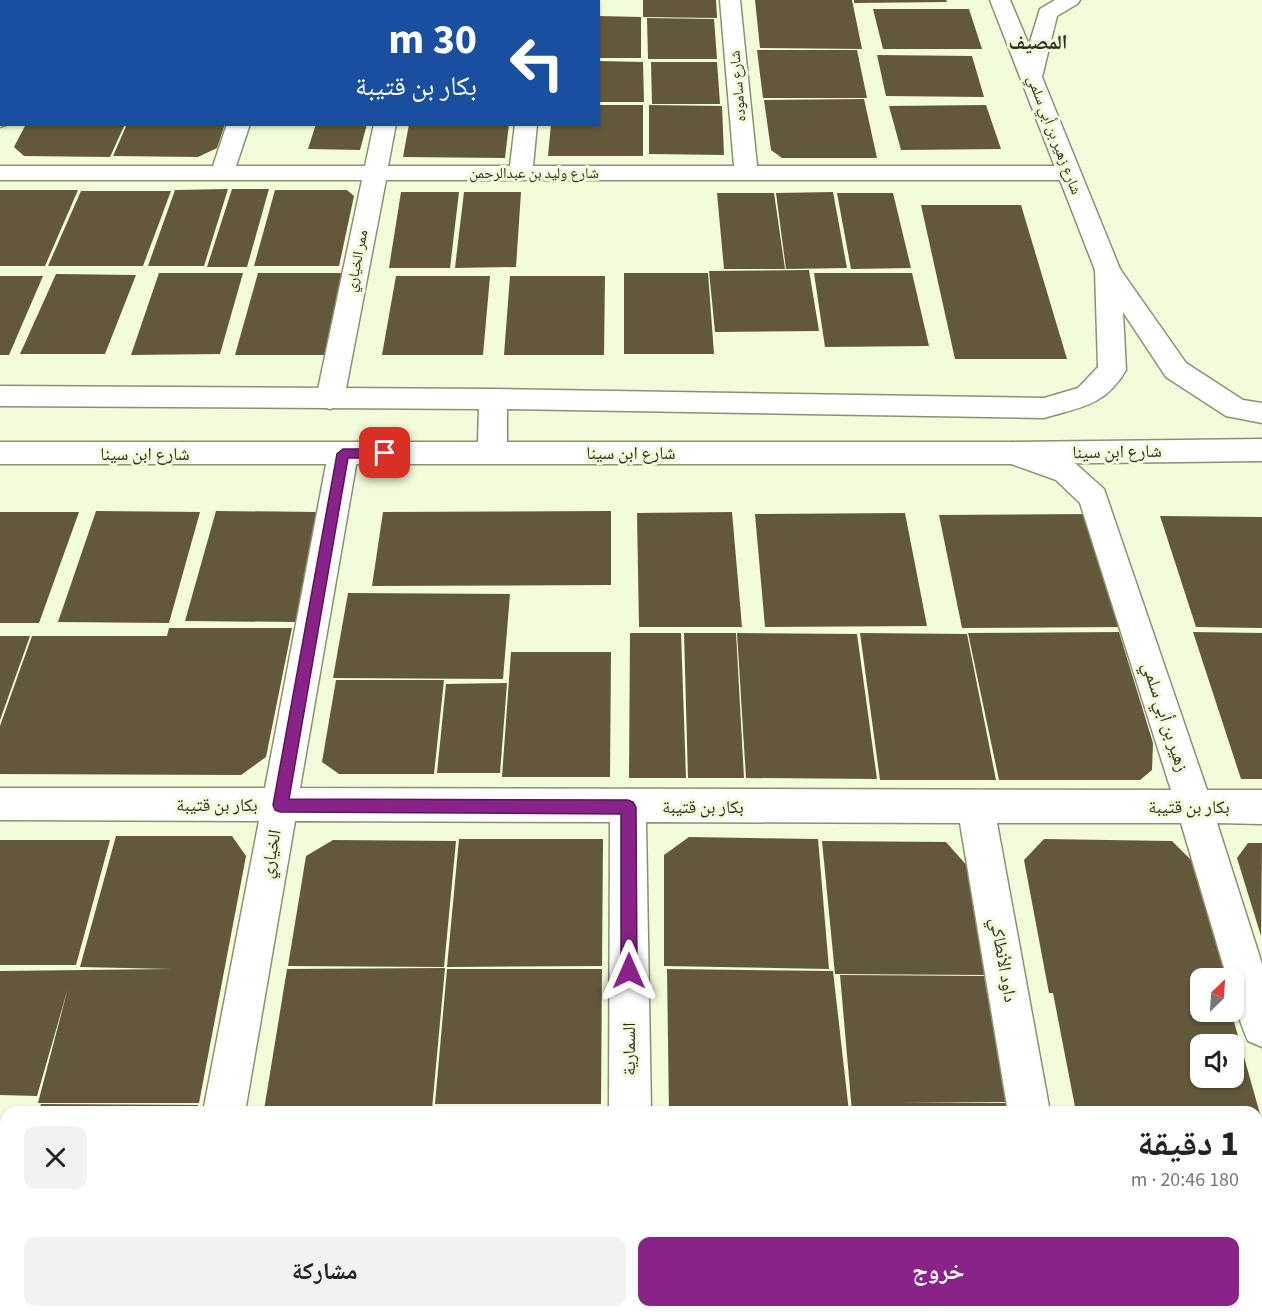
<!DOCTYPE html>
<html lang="ar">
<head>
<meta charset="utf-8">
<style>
	:root { --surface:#fff; --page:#f2f2f2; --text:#222; --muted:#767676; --accent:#892289 }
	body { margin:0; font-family:"Source Sans 3","Noto Naskh Arabic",sans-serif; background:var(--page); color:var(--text); direction:rtl; height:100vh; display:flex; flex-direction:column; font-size:22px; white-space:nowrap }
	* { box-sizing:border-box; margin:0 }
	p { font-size:20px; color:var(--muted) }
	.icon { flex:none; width:33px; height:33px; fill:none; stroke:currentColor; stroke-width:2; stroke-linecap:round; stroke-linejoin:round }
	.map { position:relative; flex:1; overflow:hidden; direction:ltr }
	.drawer { position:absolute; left:0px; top:1106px; width:1263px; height:212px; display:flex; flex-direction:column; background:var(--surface); border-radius:18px 18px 0 0; box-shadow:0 2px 4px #0004; direction:rtl }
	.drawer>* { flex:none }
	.hud { position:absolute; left:0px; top:0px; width:600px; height:126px; box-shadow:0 2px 4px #0004; direction:rtl; background:#1a4fa0; color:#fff; overflow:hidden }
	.needle { width:39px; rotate:25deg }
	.tools { position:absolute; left:1190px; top:968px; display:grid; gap:12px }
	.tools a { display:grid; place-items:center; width:54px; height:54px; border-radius:12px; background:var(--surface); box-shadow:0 2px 4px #0004; font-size:30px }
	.pin { position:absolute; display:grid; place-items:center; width:51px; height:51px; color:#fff; margin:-26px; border-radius:12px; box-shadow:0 3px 9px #0006 }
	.me { position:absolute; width:66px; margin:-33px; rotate:0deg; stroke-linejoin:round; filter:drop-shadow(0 0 4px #0008) }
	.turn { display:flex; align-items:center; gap:21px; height:126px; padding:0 24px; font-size:27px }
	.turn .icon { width:78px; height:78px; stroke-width:2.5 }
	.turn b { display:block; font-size:42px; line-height:51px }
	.round { display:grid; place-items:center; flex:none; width:63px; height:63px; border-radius:12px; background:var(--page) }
	.overview { display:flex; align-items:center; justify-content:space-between; height:102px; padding:0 24px }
	h1 { font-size:36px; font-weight:700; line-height:45px }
	.cta { display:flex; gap:12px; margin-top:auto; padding:12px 24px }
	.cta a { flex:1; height:69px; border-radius:12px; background:var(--accent); color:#fff; font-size:24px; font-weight:700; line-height:69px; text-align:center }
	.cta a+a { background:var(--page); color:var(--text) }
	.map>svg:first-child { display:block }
	.building { fill:#63583c; fill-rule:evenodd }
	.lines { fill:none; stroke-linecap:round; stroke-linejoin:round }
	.street-casing { stroke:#899173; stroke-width:3 }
	.secondary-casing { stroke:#899173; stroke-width:3 }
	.street { fill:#fff; fill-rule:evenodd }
	.secondary { fill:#fff; fill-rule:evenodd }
	.route { fill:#892289; stroke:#591659; stroke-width:1.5 }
	.labels { text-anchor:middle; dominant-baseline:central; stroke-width:6; stroke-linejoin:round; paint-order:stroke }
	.far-street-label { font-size:15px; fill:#2a2e21; stroke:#f2fbda }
	.street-label { font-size:18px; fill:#2a2e21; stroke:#f2fbda }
	.far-district-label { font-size:20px; font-weight:bold; fill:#2a2e21; stroke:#f2fbda }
</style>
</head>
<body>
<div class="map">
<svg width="1262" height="1316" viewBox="0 0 1262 1316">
	<rect width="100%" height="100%" fill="#f2fbda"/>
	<g class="building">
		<polygon points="643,0 716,0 717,18 643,17"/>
		<polygon points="755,0 852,0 862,49 760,48"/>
		<polygon points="854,0 946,0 947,2 854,3"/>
		<polygon points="873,9 969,9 982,49 883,49"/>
		<polygon points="598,16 641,17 641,58 598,58"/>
		<polygon points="647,18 714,19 717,59 648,59"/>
		<polygon points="757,50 857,50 867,98 763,98"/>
		<polygon points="877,55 972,56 984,97 886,96"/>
		<polygon points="598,61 643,62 644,102 598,102"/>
		<polygon points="651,62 717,62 720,104 652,104"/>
		<polygon points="864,99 877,158 782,158 771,150 764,100"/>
		<polygon points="598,105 643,105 643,156 548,156 551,124 598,124"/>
		<polygon points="649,105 722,106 724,155 649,154"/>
		<polygon points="986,105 1001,149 901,150 889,106"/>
		<polygon points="26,124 125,124 110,157 24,156 14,147"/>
		<polygon points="127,124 225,124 217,148 198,157 113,156"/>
		<polygon points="316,124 367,124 360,150 308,149"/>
		<polygon points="409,124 509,124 505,158 403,157"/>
		<polygon points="228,189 204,266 148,266 175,190"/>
		<polygon points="232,189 269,189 247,267 207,267"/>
		<polygon points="0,190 78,190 45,266 0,266"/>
		<polygon points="275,190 347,190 354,196 339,266 254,266"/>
		<polygon points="81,191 171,191 143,266 48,266"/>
		<polygon points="401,192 459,192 450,268 389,268"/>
		<polygon points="464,192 521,192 516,267 455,268"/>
		<polygon points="833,192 847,268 786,269 776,193"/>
		<polygon points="717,193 774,193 785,269 724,269"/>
		<polygon points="837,193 893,193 911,268 851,269"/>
		<polygon points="921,205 1021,205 1067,359 955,359"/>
		<polygon points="809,270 819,331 715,332 709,271"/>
		<polygon points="159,273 243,273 220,354 131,355"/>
		<polygon points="258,273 343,273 325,355 235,355"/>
		<polygon points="624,273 708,273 714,354 624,354"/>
		<polygon points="814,273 912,273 929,346 825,347"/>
		<polygon points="56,274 136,275 105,354 20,354"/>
		<polygon points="0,276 43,276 9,355 0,355"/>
		<polygon points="396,276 490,276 483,355 382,355"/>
		<polygon points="510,276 605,276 604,355 504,355"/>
		<polygon points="96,511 200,512 169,623 58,622"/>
		<polygon points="216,511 318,512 296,622 185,621"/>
		<polygon points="611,511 611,585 372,586 383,512"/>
		<polygon points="0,512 79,512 39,623 0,623"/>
		<polygon points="732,512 742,627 639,627 637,513"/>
		<polygon points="905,513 927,626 765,627 755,514"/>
		<polygon points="1089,514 1124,627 962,628 939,515"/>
		<polygon points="1160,516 1262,517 1262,628 1196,627"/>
		<polygon points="348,593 510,594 503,679 333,678"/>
		<polygon points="169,628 292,628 266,757 241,775 0,774 0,726 32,636 167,636"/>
		<polygon points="1119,632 1153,743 1152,770 1140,780 999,780 968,633"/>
		<polygon points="1193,632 1262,633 1262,779 1241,779"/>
		<polygon points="630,633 681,633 686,778 629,778"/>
		<polygon points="684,633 736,633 744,778 688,778"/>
		<polygon points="737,633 857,634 877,779 746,778"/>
		<polygon points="860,633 967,634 996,780 880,780"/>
		<polygon points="0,636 30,636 0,720"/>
		<polygon points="511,652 611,652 610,777 502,777"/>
		<polygon points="336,680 444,680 434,774 339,774 322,762"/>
		<polygon points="507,683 500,773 437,773 446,684"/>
		<polygon points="116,836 232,836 246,856 199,1103 38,1103 68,988 37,1096 0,1095 0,971 171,969 80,967"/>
		<polygon points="689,837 818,839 829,969 664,966 664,855"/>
		<polygon points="459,839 603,839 602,966 447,967"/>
		<path d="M1044,839L1172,841L1196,865L1228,978H1200V1011H1231L1262,1121V1155H1257V1112H1076L1053,993H1049L1024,860ZM1200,1044H1233V1077H1200Z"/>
		<polygon points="0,840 110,840 76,965 0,965"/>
		<polygon points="333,840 456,841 444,967 288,966 306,856"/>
		<polygon points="822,841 946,842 969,868 987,975 835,974"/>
		<polygon points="1248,843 1262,843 1261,936 1237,858"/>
		<polygon points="445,968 432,1109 362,1109 362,1112 266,1112 264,1110 287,969"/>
		<polygon points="447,969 602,969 601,1104 435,1104"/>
		<polygon points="667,969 833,971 849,1112 669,1112"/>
		<polygon points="840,975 984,976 1006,1102 901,1102 1006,1103 1007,1112 852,1112"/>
		<polygon points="41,1104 198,1105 197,1112 39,1112"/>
		<rect x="1257" y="1160" width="5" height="118"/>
		<polygon points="1257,1280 1262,1280 1262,1316 1116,1316 1115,1311 1257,1311"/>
		<polygon points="233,1311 413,1311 412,1316 232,1316"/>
		<rect x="417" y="1311" width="180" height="5"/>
		<polygon points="678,1311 866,1311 867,1316 678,1316"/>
		<polygon points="869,1311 1039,1311 1039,1316 870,1316"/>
	</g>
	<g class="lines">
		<defs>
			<g id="street">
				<polygon points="57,0 77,0 56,2"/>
				<polygon points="275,0 295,0 274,2"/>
				<rect x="401" y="0" width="20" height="2"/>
				<polygon points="528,0 548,0 527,2"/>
				<polygon points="720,0 740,0 757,166 1067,166 1075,168 1079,173 1075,178 1067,180 386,180 344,399 340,406 330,409 320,406 316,399 362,180 0,180 0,166 213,166 227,124 250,124 236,166 365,166 374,124 396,124 388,166 510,166 515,124 537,124 533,166 734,166"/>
				<polygon points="2,110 2,124 8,124 0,127"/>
				<path d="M1013,442L1076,464L1104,489L1207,790H1262V824L1217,823L1262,964V1047L1248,1041C1239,1020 1233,1001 1233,978H1227L1181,823H997L1050,1112H1008L960,823L646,822L651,1112H609L610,822L295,821L245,1112H203L259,821L0,820V788H265L328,454L333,446L343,443L353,446L358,454L300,788L1171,790L1080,503L1056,480L1003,461L998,453L1003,445Z"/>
				<polygon points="165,1311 211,1311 210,1316 164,1316"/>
				<rect x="608" y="1311" width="46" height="5"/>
				<polygon points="1041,1311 1087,1311 1088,1316 1042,1316"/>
			</g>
			<path id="secondary" d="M990,0H1010L1029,45L1040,9L1055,0H1080L1077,4L1057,16L1042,77L1120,269L1186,363L1243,400L1262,403V423L1226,416L1166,377L1123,312L1126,370C1105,406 1081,407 1044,418L507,409V442H1013L1262,439V461L1013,464H0V442H478L479,409L0,406V386L493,389L1044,398L1078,388L1098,367L1095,270Z"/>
		</defs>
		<use href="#street" class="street-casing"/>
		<use href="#secondary" class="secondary-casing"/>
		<use href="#street" class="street"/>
		<use href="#secondary" class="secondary"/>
	</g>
	<polygon class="route" points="343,449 385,449 391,453 385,458 348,458 289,799 628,800 633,802 636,807 637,971 635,977 629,979 623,977 621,971 621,814 280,812 275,810 273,805 337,454"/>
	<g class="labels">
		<g class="far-street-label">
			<text transform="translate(738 86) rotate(-95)">شارع ساموده</text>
			<text transform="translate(1054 135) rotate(69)">شارع زهير بن أبي سلمي</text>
			<text x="534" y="173">شارع وليد بن عبدالرحمن</text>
			<text transform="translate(357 261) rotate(-79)">ممر الخياري</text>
		</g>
		<g class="street-label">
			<text transform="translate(1117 452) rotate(-1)">شارع ابن سينا</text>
			<text x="631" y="453">شارع ابن سينا</text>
			<text x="145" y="454">شارع ابن سينا</text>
			<text transform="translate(1165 717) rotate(72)">زهير بن أبي سلمي</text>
			<text x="217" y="805">بكار بن قتيبة</text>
			<text x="703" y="807">بكار بن قتيبة</text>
			<text x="1189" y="807">بكار بن قتيبة</text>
			<text transform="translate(271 854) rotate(-80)">الخياري</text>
			<text transform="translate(1003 960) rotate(80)">داود الأنطاكي</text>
			<text transform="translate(629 1049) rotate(-90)">السمارية</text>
		</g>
		<g class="far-district-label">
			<text x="1038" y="43">المصيف</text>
		</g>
	</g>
</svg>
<div class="tools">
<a><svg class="needle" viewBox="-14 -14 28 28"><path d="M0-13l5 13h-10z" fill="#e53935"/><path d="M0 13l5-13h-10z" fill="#767676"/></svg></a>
<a><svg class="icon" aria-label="sound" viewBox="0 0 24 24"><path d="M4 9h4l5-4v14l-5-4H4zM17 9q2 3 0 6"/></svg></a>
</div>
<div class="pin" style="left:385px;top:453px;background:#d93025"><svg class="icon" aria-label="arrive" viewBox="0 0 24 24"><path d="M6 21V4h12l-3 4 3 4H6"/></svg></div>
<svg class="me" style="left:629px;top:971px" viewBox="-20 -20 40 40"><path d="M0-17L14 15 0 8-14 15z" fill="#892289" stroke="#fff" stroke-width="4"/></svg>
<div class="hud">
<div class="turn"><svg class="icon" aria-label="left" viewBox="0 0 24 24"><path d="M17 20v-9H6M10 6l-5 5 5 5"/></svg><div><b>30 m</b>بكار بن قتيبة</div></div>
</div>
<section class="drawer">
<div class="overview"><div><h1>1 دقيقة</h1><p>180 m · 20:46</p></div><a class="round"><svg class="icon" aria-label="close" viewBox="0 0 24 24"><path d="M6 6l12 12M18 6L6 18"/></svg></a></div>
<div class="cta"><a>خروج</a><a>مشاركة</a></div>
</section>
</div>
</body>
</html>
